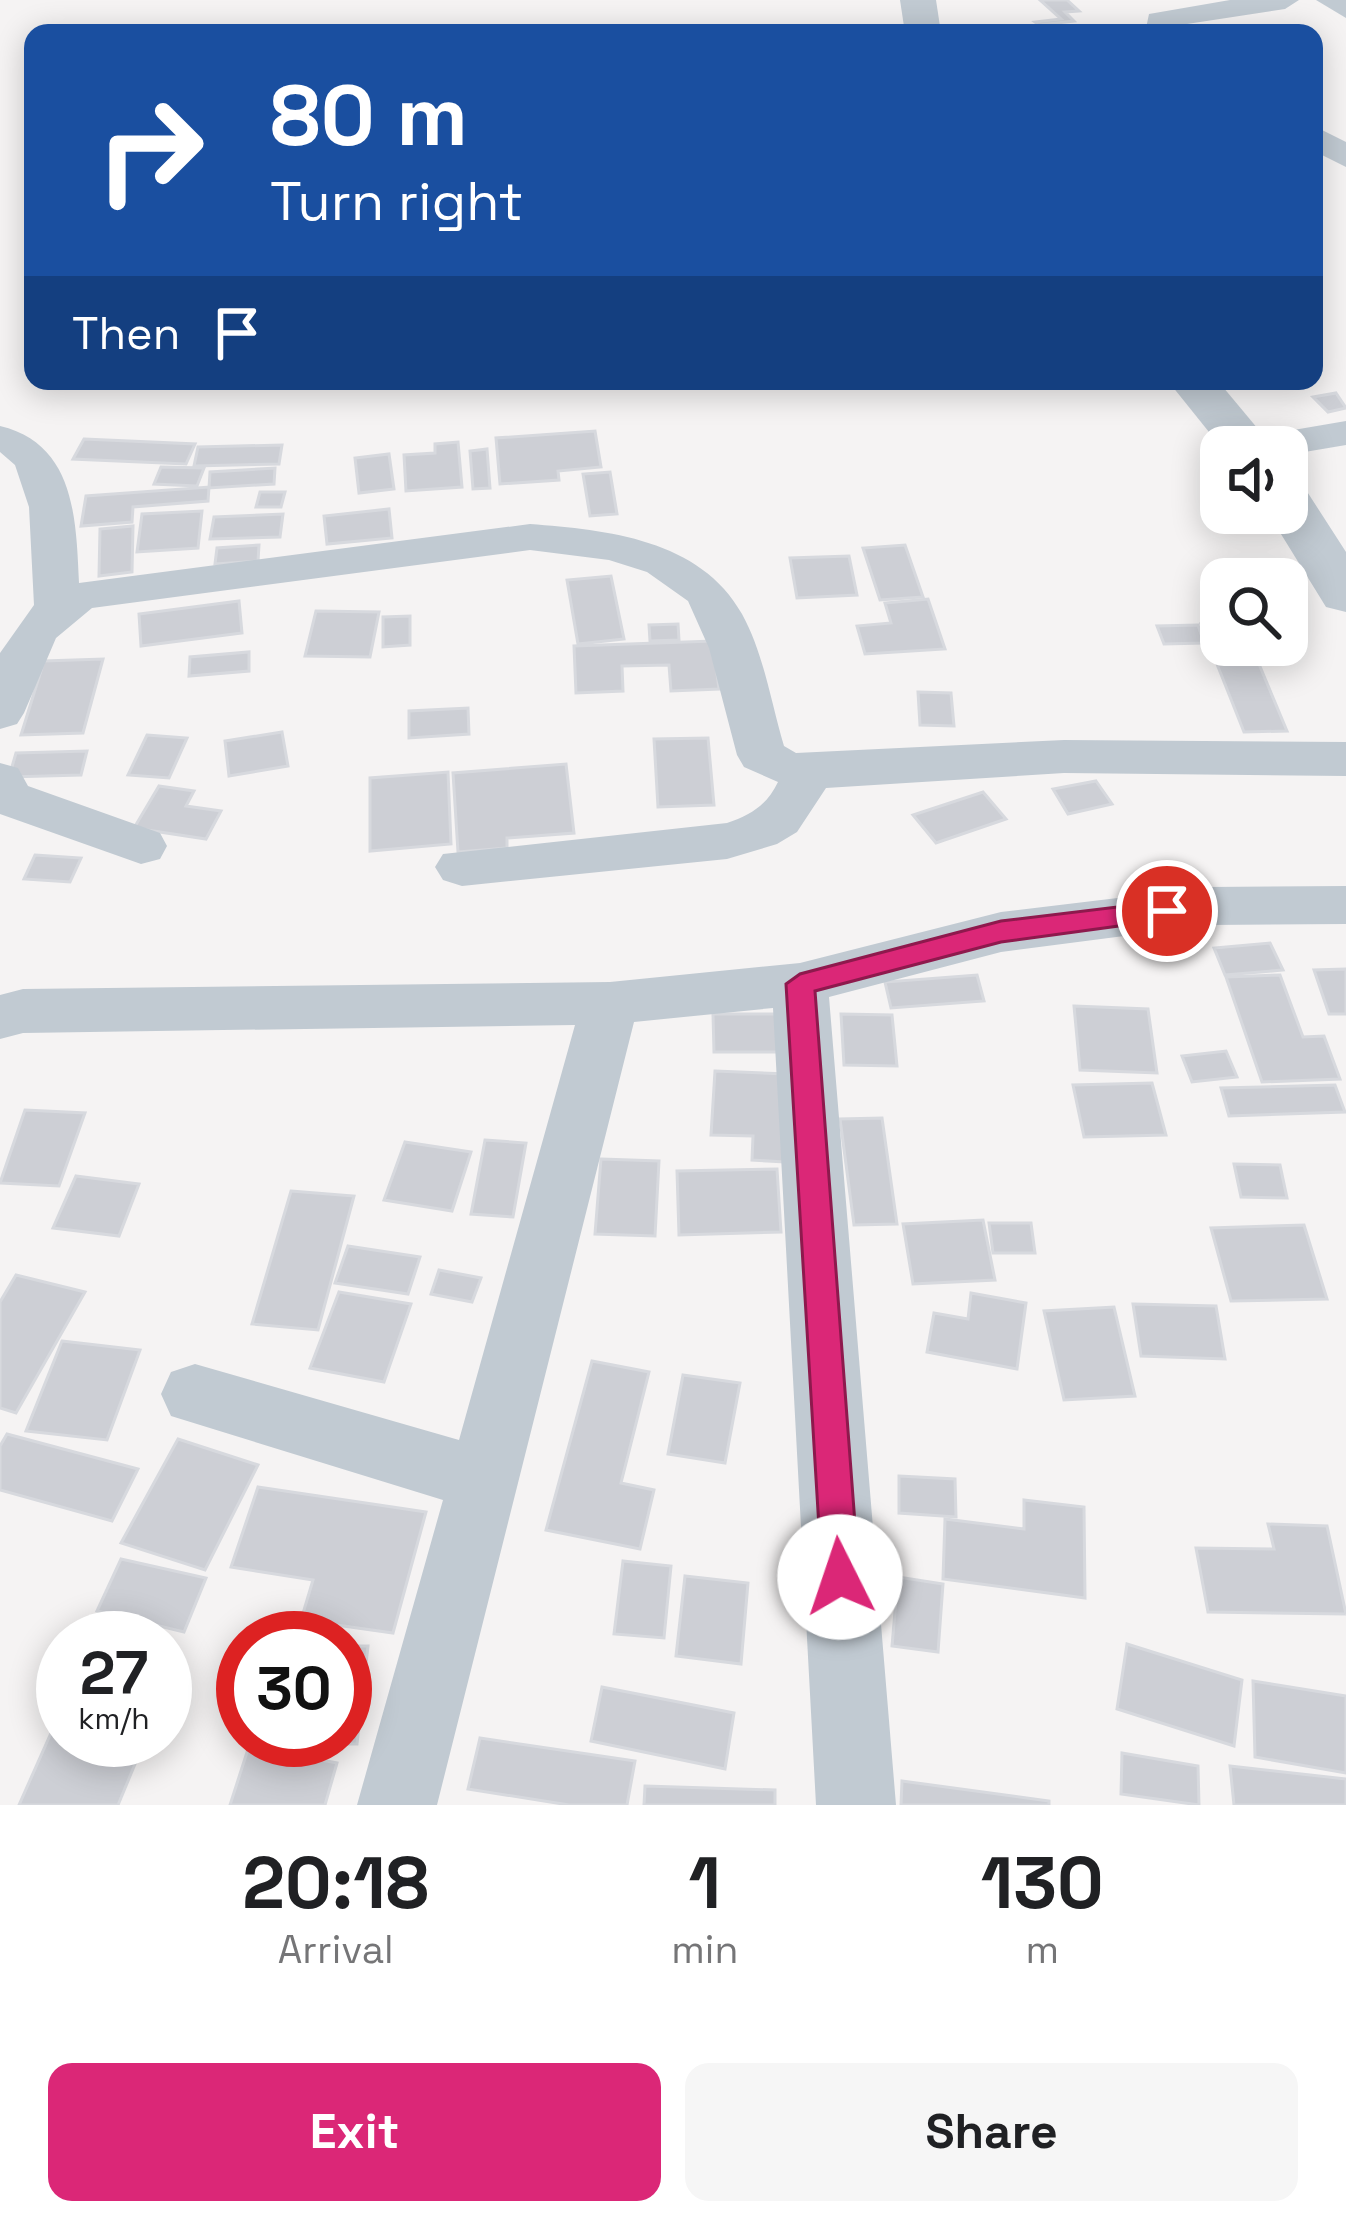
<!DOCTYPE html>
<html lang="en">
<head>
<meta charset="utf-8">
<style>
	:root { --surface:#fff; --page:#f6f6f6; --text:#202124; --muted:#757577; --accent:#db2777 }
	body { margin:0; font-family:"Space Grotesk",sans-serif; background:var(--page); color:var(--text); height:100vh; display:flex; flex-direction:column; font-size:45px; white-space:nowrap }
	* { box-sizing:border-box; margin:0 }
	p { font-size:39px; color:var(--muted) }
	.icon { flex:none; width:66px; height:66px; fill:none; stroke:currentColor; stroke-width:2; stroke-linecap:round; stroke-linejoin:round }
	.map { position:relative; height:1805px; overflow:hidden }
	.details { display:flex; flex-direction:column; background:var(--surface); flex:1 }
	.details>* { flex:none }
	.hud { position:absolute; left:24px; top:24px; width:1299px; height:366px; border-radius:24px; box-shadow:0 6px 30px #0003; background:#1a4fa0; color:#fff; overflow:hidden }
	.buttons { position:absolute; left:1200px; top:426px; display:grid; gap:24px }
	.buttons a { display:grid; place-items:center; width:108px; height:108px; border-radius:24px; background:var(--surface); box-shadow:0 6px 30px #0003; font-size:60px }
	.speed { position:absolute; left:36px; top:1611px; display:flex; gap:24px; font-size:60px; font-weight:700; text-align:center }
	.speed>* { display:grid; place-content:center; width:156px; height:156px; border-radius:50%; background:var(--surface); box-shadow:0 6px 30px #0003; line-height:1 }
	.speed small { font-size:30px; font-weight:400 }
	.speed .limit { border:18px solid #d22; background:#fff; color:#111 }
	.pin { position:absolute; display:grid; place-items:center; width:102px; height:102px; color:#fff; margin:-51px; border:6px solid #fff; border-radius:50%; box-shadow:0 3px 12px #0007 }
	.me { position:absolute; width:132px; margin:-66px; rotate:356deg; stroke-linejoin:round; filter:drop-shadow(0 0 9px #0008) }
	.turn { display:flex; align-items:center; gap:42px; height:252px; padding:0 48px; font-size:54px }
	.turn .icon { width:156px; height:156px; stroke-width:2.5 }
	.turn b { display:block; font-size:84px; line-height:102px }
	.then { display:flex; align-items:center; height:114px; padding:0 48px; background:#0003; gap:24px; font-size:45px }
	.eta { display:flex; justify-content:space-evenly; align-items:center; height:204px; text-align:center }
	.eta b { font-size:72px; font-weight:700; line-height:84px }
	.cta { display:flex; gap:24px; margin-top:auto; padding:24px 48px }
	.cta a { flex:1; height:138px; border-radius:24px; background:var(--accent); color:#fff; font-size:48px; font-weight:700; line-height:138px; text-align:center }
	.cta a+a { background:var(--page); color:var(--text) }
	.map>svg:first-child { display:block }
	.building { fill:#cdcfd5; stroke:#d7d9de; stroke-width:3 }
	.lines { fill:none; stroke-linecap:round; stroke-linejoin:round }
	.minor { fill:#c1cad2; fill-rule:evenodd }
	.tertiary { fill:#c1cad2; fill-rule:evenodd }
	.route { fill:#db2777; stroke:#8e194d; stroke-width:3 }
</style>
</head>
<body>
<div class="map">
<svg width="1346" height="1805" viewBox="0 0 1346 1805">
	<rect width="100%" height="100%" fill="#f5f3f3"/>
	<g class="building">
		<polygon points="1040,0 1067,0 1079,11 1065,12 1074,21 1039,25 1035,22 1061,19"/>
		<polygon points="1336,393 1346,408 1328,412 1313,397"/>
		<polygon points="595,431 601,467 558,471 559,480 500,484 496,438"/>
		<polygon points="84,439 195,444 186,464 73,459"/>
		<polygon points="458,442 462,487 406,491 404,455 435,453 435,444"/>
		<polygon points="282,445 279,464 194,466 198,447"/>
		<polygon points="487,449 490,488 473,489 470,451"/>
		<polygon points="389,454 394,489 359,493 355,458"/>
		<polygon points="161,467 204,468 197,486 154,484"/>
		<polygon points="275,468 274,484 209,488 210,472"/>
		<polygon points="610,472 617,514 590,516 583,474"/>
		<polygon points="209,487 208,501 133,507 132,522 81,526 86,496"/>
		<polygon points="260,492 285,492 281,507 256,507"/>
		<polygon points="389,509 392,538 327,544 324,516"/>
		<polygon points="202,511 198,548 137,552 142,514"/>
		<polygon points="283,514 280,537 210,539 214,517"/>
		<polygon points="133,526 132,572 99,576 100,529"/>
		<polygon points="259,545 258,561 215,564 217,548"/>
		<polygon points="905,545 923,597 880,600 863,548"/>
		<polygon points="849,556 857,595 797,598 790,558"/>
		<polygon points="611,576 624,639 578,644 567,580"/>
		<polygon points="928,599 945,649 865,654 857,626 891,623 885,603"/>
		<polygon points="239,601 242,633 141,646 139,614"/>
		<polygon points="316,611 379,612 370,657 305,656"/>
		<polygon points="410,616 410,645 383,647 383,617"/>
		<polygon points="1221,623 1221,645 1251,645 1287,731 1244,732 1201,624"/>
		<polygon points="678,624 679,640 650,641 649,625"/>
		<polygon points="1198,625 1204,643 1164,644 1157,626"/>
		<polygon points="713,641 719,689 671,691 669,665 622,666 623,691 576,693 574,646"/>
		<polygon points="249,652 249,671 189,676 190,657"/>
		<polygon points="103,659 83,733 21,735 44,661"/>
		<polygon points="918,692 951,693 954,726 920,725"/>
		<polygon points="468,708 469,734 409,738 409,711"/>
		<polygon points="282,732 288,766 229,776 225,741"/>
		<polygon points="147,735 187,738 169,778 128,775"/>
		<polygon points="708,738 714,805 658,807 654,739"/>
		<polygon points="87,751 81,775 9,777 16,753"/>
		<polygon points="566,764 574,833 507,838 507,848 458,852 453,773"/>
		<polygon points="448,772 451,844 370,851 370,778"/>
		<polygon points="1096,781 1112,804 1068,814 1053,789"/>
		<polygon points="159,786 194,791 186,806 221,811 206,839 134,828"/>
		<polygon points="983,792 1006,819 936,843 913,815"/>
		<polygon points="35,855 81,858 70,882 24,879"/>
		<polygon points="1270,943 1283,970 1225,975 1214,948"/>
		<polygon points="1346,969 1346,1014 1329,1014 1314,970"/>
		<polygon points="977,975 984,1001 891,1008 885,982"/>
		<polygon points="1280,975 1303,1037 1324,1036 1340,1079 1262,1082 1226,977"/>
		<polygon points="1074,1006 1148,1009 1157,1073 1080,1070"/>
		<polygon points="713,1014 777,1014 779,1052 714,1052"/>
		<polygon points="841,1014 892,1015 897,1066 844,1065"/>
		<polygon points="1226,1051 1237,1077 1192,1082 1182,1056"/>
		<polygon points="715,1071 786,1074 784,1162 752,1160 753,1136 711,1135"/>
		<polygon points="1152,1083 1166,1135 1084,1137 1073,1085"/>
		<polygon points="1335,1085 1345,1112 1229,1116 1221,1088"/>
		<polygon points="25,1110 85,1113 59,1186 0,1183"/>
		<polygon points="882,1118 897,1224 854,1225 840,1119"/>
		<polygon points="485,1140 526,1143 513,1217 471,1214"/>
		<polygon points="405,1142 471,1152 452,1211 384,1200"/>
		<polygon points="601,1159 659,1161 655,1236 595,1234"/>
		<polygon points="1234,1164 1280,1165 1287,1198 1241,1197"/>
		<polygon points="777,1169 781,1232 679,1235 677,1171"/>
		<polygon points="76,1176 139,1184 119,1236 53,1228"/>
		<polygon points="291,1191 354,1196 318,1330 252,1324"/>
		<polygon points="983,1220 995,1280 913,1284 903,1224"/>
		<polygon points="989,1223 1031,1223 1035,1253 993,1253"/>
		<polygon points="1304,1225 1327,1299 1231,1301 1211,1228"/>
		<polygon points="348,1246 420,1257 408,1294 335,1283"/>
		<polygon points="439,1270 481,1278 472,1302 431,1294"/>
		<polygon points="16,1275 85,1292 16,1413 0,1408 0,1302"/>
		<polygon points="339,1292 411,1304 384,1382 310,1368"/>
		<polygon points="971,1293 1026,1303 1017,1369 927,1352 934,1313 968,1319"/>
		<polygon points="1133,1304 1216,1306 1225,1359 1141,1356"/>
		<polygon points="1114,1307 1135,1396 1064,1400 1044,1311"/>
		<polygon points="62,1341 140,1350 107,1440 26,1431"/>
		<polygon points="592,1361 649,1372 621,1483 654,1490 640,1549 546,1530"/>
		<polygon points="683,1375 740,1383 725,1463 668,1454"/>
		<polygon points="7,1434 138,1469 112,1521 0,1490 0,1446"/>
		<polygon points="178,1439 258,1465 205,1570 121,1543"/>
		<polygon points="899,1476 955,1479 956,1517 899,1513"/>
		<polygon points="258,1487 426,1512 393,1633 301,1620 313,1580 231,1567"/>
		<polygon points="1024,1500 1084,1507 1085,1598 943,1579 945,1519 1024,1529"/>
		<polygon points="1268,1524 1327,1526 1346,1614 1208,1612 1196,1548 1274,1549"/>
		<polygon points="121,1559 206,1578 184,1632 97,1611"/>
		<polygon points="623,1561 671,1566 664,1638 614,1634"/>
		<polygon points="685,1576 748,1583 741,1664 676,1656"/>
		<polygon points="898,1577 943,1584 938,1652 892,1646"/>
		<polygon points="1127,1644 1242,1680 1234,1746 1117,1709"/>
		<polygon points="345,1646 368,1646 357,1744 272,1744 273,1740 345,1740"/>
		<polygon points="1253,1681 1346,1696 1346,1773 1255,1757"/>
		<polygon points="602,1687 734,1713 725,1769 591,1741"/>
		<polygon points="63,1706 63,1740 145,1740 118,1805 19,1805"/>
		<polygon points="480,1738 635,1761 627,1805 569,1805 468,1789"/>
		<polygon points="249,1746 337,1763 325,1805 230,1805"/>
		<polygon points="1122,1753 1198,1766 1199,1805 1121,1794"/>
		<polygon points="1230,1766 1346,1779 1346,1805 1234,1805"/>
		<polygon points="902,1781 1049,1801 1049,1805 901,1805"/>
		<polygon points="645,1786 775,1790 775,1805 644,1805"/>
	</g>
	<g class="lines">
		<g class="minor">
			<polygon points="1230,0 1299,0 1285,9 1174,26 1175,33 1145,33 1149,14"/>
			<polygon points="1316,0 1346,0 1346,18"/>
			<polygon points="1314,126 1346,142 1346,167 1314,151"/>
			<polygon points="1346,421 1346,445 1287,455 1287,447 1240,447 1246,438"/>
			<path d="M0,426C75,444 76,518 79,583L530,524C607,530 700,539 742,614C764,654 771,703 784,746L796,753L1064,740L1346,742V776L1064,773L826,788L797,832L777,844L727,859L462,886L443,880L435,867L443,854L727,823C751,815 767,805 778,782L744,767L737,755L709,648L688,601L647,572L609,560L530,550L92,608L56,638L24,713L17,724L0,729V653L34,605L29,507L15,465L0,452Z"/>
			<polygon points="0,763 18,768 28,786 160,833 167,846 160,859 141,864 0,814"/>
			<polygon points="1346,886 1346,924 1209,925 1001,952 829,997 896,1805 816,1805 773,1008 634,1022 437,1805 357,1805 443,1500 171,1416 161,1394 171,1372 195,1364 459,1440 575,1025 23,1033 0,1039 0,995 23,989 610,982 800,963 1001,912 1209,887"/>
		</g>
		<g class="tertiary">
			<polygon points="900,0 936,0 941,33 905,33"/>
			<polygon points="1168,381 1218,381 1273,447 1221,447"/>
			<polygon points="1287,485 1306,490 1346,552 1346,612 1326,607 1268,513 1287,513"/>
		</g>
	</g>
	<polygon class="route" points="1167,901 1177,904 1181,911 1177,918 1001,942 815,991 859,1577 853,1590 840,1595 827,1590 822,1577 786,984 800,974 1001,921"/>
</svg>
<div class="buttons">
<a><svg class="icon" aria-label="sound" viewBox="0 0 24 24"><path d="M4 9h4l5-4v14l-5-4H4zM17 9q2 3 0 6"/></svg></a>
<a><svg class="icon" aria-label="search" viewBox="0 0 24 24"><circle cx="10" cy="10" r="6"/><path d="M15 15l6 6"/></svg></a>
</div>
<div class="speed"><div>27<small>km/h</small></div><div class="limit">30</div></div>
<div class="pin" style="left:1167px;top:911px;background:#d93025"><svg class="icon" aria-label="arrive" viewBox="0 0 24 24"><path d="M6 21V4h12l-3 4 3 4H6"/></svg></div>
<svg class="me" style="left:840px;top:1577px" viewBox="-20 -20 40 40"><circle r="19" fill="#fff"/><path d="M0-13L10 11 0 6-10 11z" fill="#db2777"/></svg>
<div class="hud">
<div class="turn"><svg class="icon" aria-label="right" viewBox="0 0 24 24"><path d="M7 20v-9h11M14 6l5 5-5 5"/></svg><div><b>80 m</b>Turn right</div></div>
<div class="then">Then<svg class="icon" aria-label="arrive" viewBox="0 0 24 24"><path d="M6 21V4h12l-3 4 3 4H6"/></svg></div>
</div>
</div>
<section class="details">
<div class="eta">
<div><b>20:18</b><p>Arrival</p></div>
<div><b>1</b><p>min</p></div>
<div><b>130</b><p>m</p></div>
</div>
<div class="cta"><a>Exit</a><a>Share</a></div>
</section>
</body>
</html>
